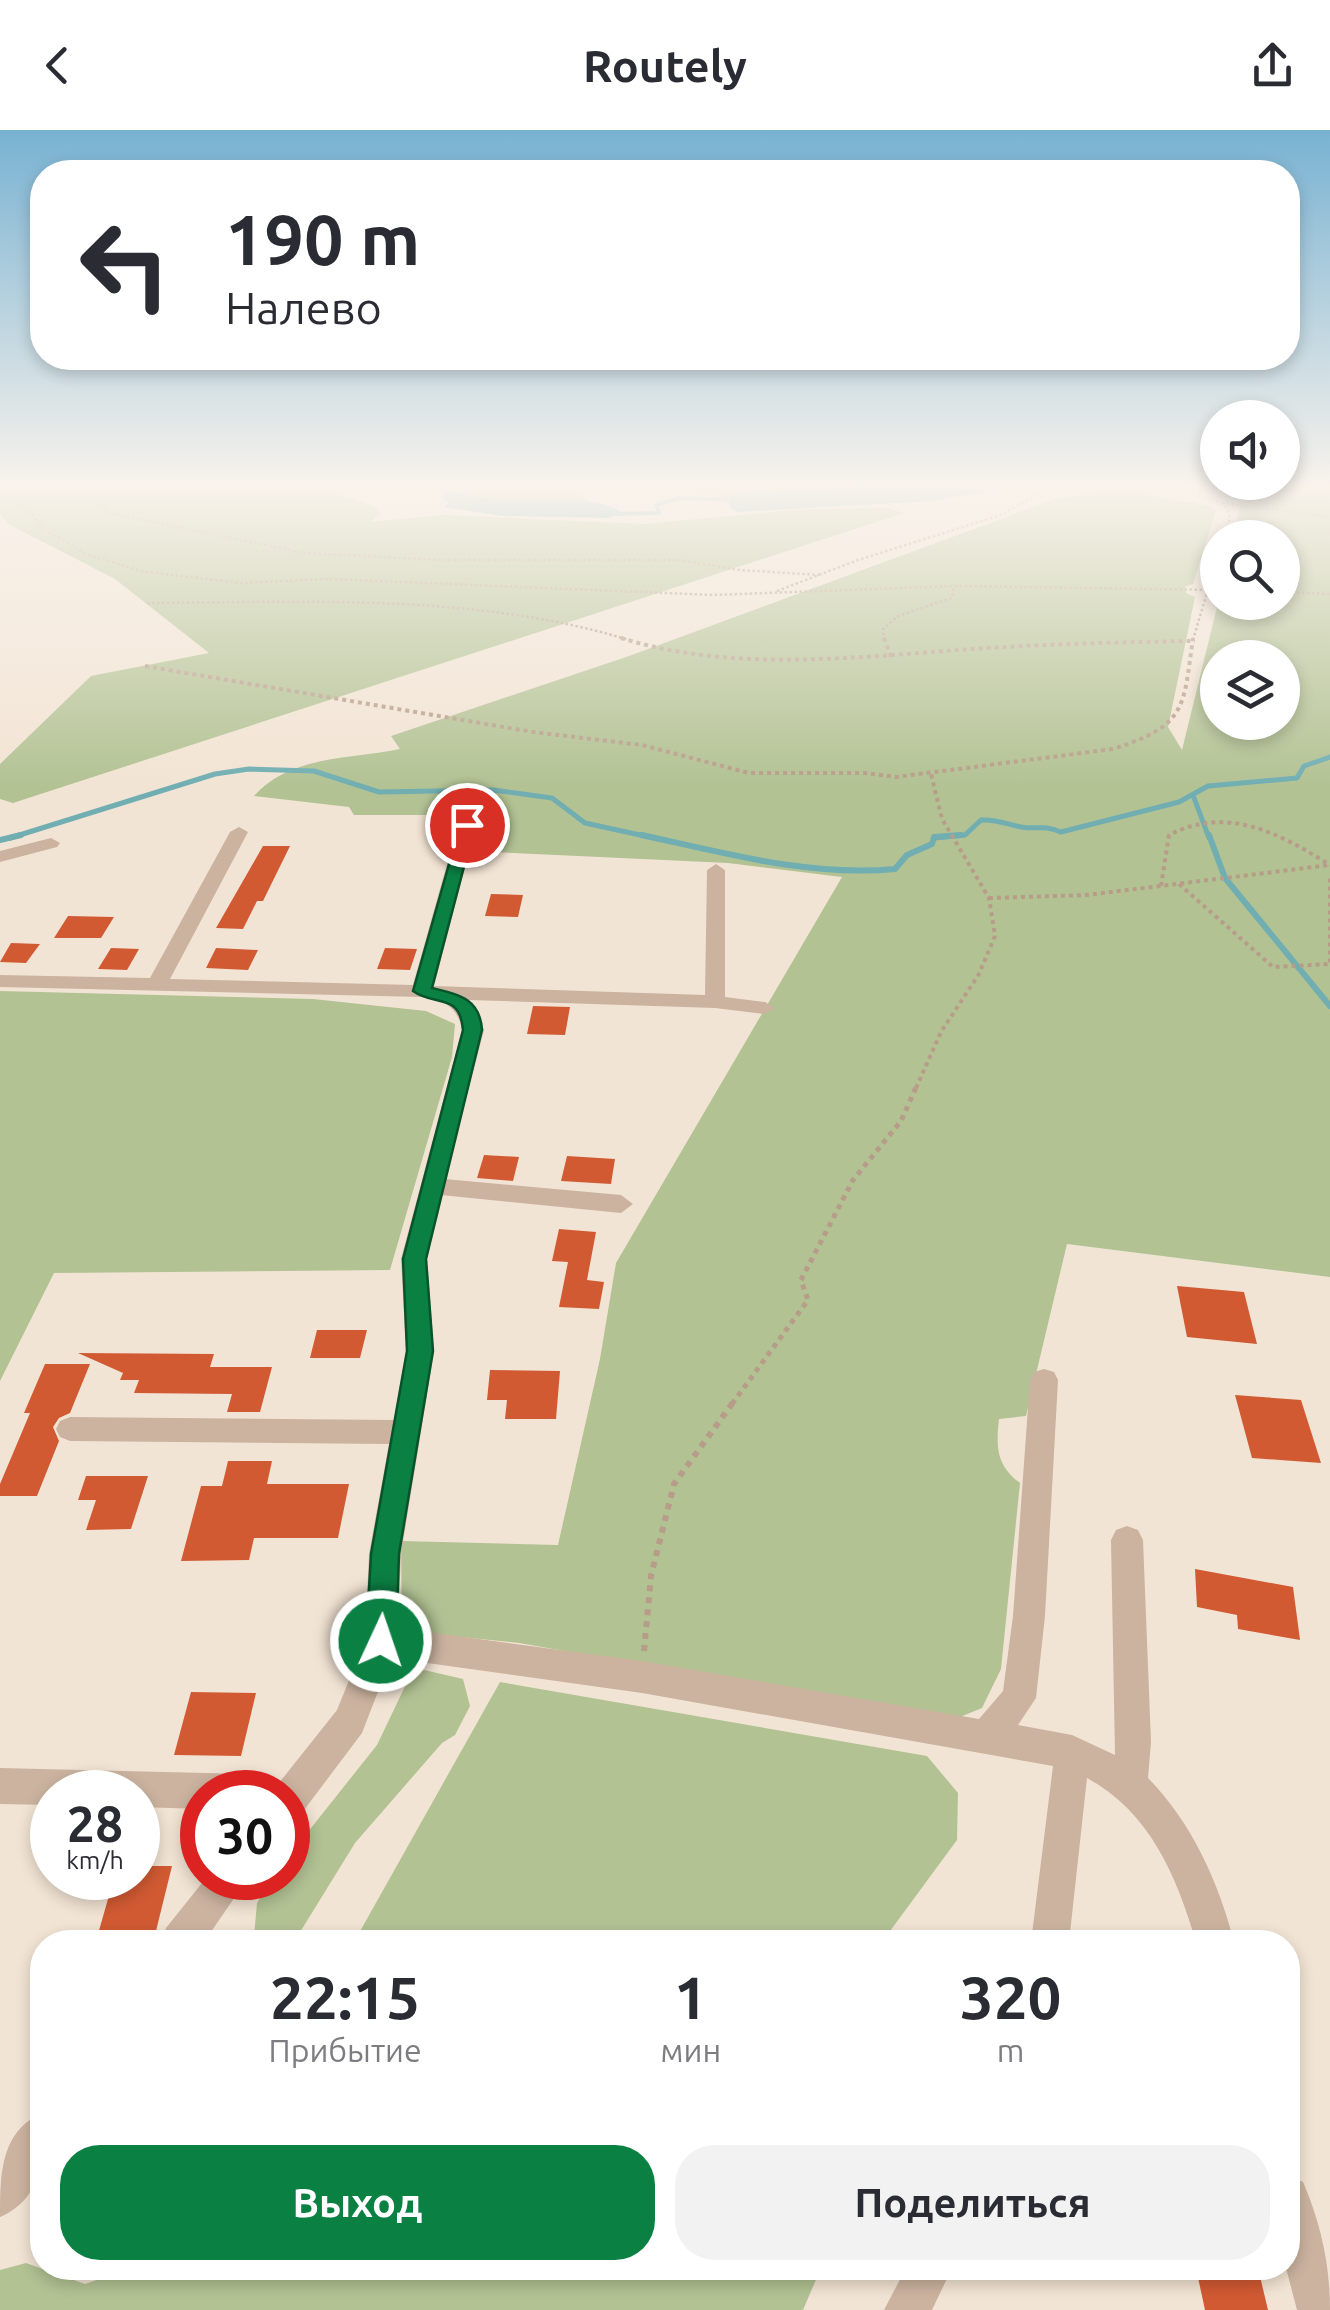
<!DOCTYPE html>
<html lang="ru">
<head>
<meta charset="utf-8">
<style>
	:root { --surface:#fff; --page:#f2f2f3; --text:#2b2b33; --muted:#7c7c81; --accent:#0b8043 }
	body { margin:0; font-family:Ubuntu,sans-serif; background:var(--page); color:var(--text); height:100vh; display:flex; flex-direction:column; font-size:38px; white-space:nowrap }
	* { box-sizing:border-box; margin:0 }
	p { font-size:32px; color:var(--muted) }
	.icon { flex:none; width:55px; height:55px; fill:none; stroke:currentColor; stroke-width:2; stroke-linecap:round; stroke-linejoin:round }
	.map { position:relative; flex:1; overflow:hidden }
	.panel { position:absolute; left:30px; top:1800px; width:1270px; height:350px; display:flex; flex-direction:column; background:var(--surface); border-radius:40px; box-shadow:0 5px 15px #0003 }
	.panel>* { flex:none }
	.top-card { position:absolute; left:30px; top:30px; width:1270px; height:210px; border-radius:40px; box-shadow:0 5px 15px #0003; background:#fff; color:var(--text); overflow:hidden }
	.tools { position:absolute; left:1200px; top:270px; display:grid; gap:20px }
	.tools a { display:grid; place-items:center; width:100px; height:100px; border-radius:50%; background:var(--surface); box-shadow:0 5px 15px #0003; font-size:50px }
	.speed { position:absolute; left:30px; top:1640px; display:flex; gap:20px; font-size:50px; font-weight:700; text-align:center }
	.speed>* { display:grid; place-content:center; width:130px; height:130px; border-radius:50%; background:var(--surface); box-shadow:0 5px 15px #0003; line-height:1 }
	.speed small { font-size:25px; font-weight:400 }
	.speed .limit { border:15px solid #d22; background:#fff; color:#111 }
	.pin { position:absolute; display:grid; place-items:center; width:85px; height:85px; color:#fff; margin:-42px; border:5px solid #fff; border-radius:50%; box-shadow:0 2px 10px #0007 }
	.me { position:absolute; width:110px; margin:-55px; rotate:3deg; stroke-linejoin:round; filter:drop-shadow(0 0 8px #0008) }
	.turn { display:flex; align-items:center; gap:35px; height:210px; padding:0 30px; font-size:45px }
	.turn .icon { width:130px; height:130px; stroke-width:2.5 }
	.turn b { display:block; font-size:70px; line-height:85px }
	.eta { display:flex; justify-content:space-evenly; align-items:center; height:170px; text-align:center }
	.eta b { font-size:60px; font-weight:700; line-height:70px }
	.button { display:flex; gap:20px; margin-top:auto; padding:20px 30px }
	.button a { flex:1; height:115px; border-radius:40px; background:var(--accent); color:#fff; font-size:40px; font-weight:700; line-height:115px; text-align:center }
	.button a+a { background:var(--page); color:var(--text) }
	header { display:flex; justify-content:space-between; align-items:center; height:130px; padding:0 30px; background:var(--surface); font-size:45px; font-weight:700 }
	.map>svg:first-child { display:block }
	.green { fill:#b2c293; fill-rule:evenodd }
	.water { fill:#70aeb2 }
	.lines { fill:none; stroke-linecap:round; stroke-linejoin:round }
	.stream-far2 { stroke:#70aeb2; stroke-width:4 }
	.stream-far1 { stroke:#70aeb2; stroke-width:5 }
	.stream { stroke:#70aeb2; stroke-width:6 }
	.building { fill:#d15a33 }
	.path-far3 { stroke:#b79d89; stroke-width:2.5; stroke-dasharray:2.5 2.5; stroke-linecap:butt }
	.path-far2 { stroke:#b79d89; stroke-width:4; stroke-dasharray:4 4; stroke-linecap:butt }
	.path-far1 { stroke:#b79d89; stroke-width:5; stroke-dasharray:5 5; stroke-linecap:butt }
	.path { stroke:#b79d89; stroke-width:6; stroke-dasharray:6 6; stroke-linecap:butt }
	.minor { fill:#cbb39f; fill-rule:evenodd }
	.route { fill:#0b8043; stroke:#07532c; stroke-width:2.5 }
</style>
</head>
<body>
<header><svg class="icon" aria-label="back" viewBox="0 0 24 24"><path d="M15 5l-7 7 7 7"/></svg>Routely<svg class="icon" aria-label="share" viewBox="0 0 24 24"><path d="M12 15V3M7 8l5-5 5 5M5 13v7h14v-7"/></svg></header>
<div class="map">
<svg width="1330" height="2180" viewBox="0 0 1330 2180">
	<rect width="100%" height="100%" fill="#f2e4d4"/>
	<g class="green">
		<polygon points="0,353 307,353 375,377 381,383 370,392 443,385 644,394 806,379 888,378 904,383 13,673 0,669 0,634 91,546 209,523 115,449 8,394 0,383"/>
		<polygon points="417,353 929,353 761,365 613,364 598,356 572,358 589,373 499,370 460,362 463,357"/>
		<path d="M1234,353H1330V1147L1067,1114L1026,1286L999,1289C996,1316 996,1335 1020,1353L1001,1539L982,1578L955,1589L519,1513L402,1501L401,1411L558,1415L600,1229L616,1133L842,747L728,733L473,721L479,685H354L349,677L254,666C290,625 352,629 400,619L391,606L629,526L1055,369L1130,357L1158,367L1211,376L1216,380L1193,454L1185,457L1186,463L1195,467L1168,597L1182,620L1218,473L1282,472V408L1233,407L1244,359ZM1218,528H1282V592H1218Z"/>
		<polygon points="0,861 313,869 426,881 455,894 452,927 390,1140 54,1143 0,1251"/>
		<polygon points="424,1540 463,1549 470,1576 455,1605 442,1613 355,1713 297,1807 283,1812 261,1812 254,1806 257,1773 272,1748 288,1748 288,1727 377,1615 410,1546"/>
		<polygon points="500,1552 927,1626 958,1663 957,1710 882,1812 354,1812"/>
		<polygon points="26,2133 85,2154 131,2138 821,2138 803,2180 0,2180 0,2140"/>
	</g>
	<g class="water">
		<polygon points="929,353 1035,353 931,371 739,382 730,378 729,369 714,366"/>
		<path d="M445,362C464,361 482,368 501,370C532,373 596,363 621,382L609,388L503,386L444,377L449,373L441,366Z"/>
	</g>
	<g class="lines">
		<polyline class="stream-far2" points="611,384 659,383 656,375 680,368 740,370"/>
		<g class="stream-far1">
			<polyline points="1193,665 1209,708"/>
			<polyline points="10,708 215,644 249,639 314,641 379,662 493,660 552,668 585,693 654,708"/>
			<path d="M934,708L965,705L981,690C997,689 1006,694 1021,697C1038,700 1042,694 1061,702L1179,672L1208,656L1297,648L1304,636L1330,627"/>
		</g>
		<g class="stream">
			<path d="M642,705C724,723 810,747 895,739L907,725L932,714L934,707L961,705"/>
			<polyline points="1209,705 1225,748 1330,876"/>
			<polyline points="0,710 21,705"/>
		</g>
	</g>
	<g class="building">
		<polygon points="263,716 290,716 263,771 257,771 243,799 216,798"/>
		<polygon points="491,764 523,765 518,787 485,786"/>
		<polygon points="68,786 114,787 101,808 54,808"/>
		<polygon points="11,813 40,814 26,833 0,832"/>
		<polygon points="111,818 139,819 127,840 98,839"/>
		<polygon points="216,818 258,820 248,840 206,838"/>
		<polygon points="385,818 417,819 410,840 377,839"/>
		<polygon points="533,876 570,877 565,905 527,904"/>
		<polygon points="484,1025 519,1027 513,1051 477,1048"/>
		<polygon points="567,1026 615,1029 611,1054 561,1051"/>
		<polygon points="559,1099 596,1102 587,1150 604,1152 599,1179 559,1177 568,1132 552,1131"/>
		<polygon points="1177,1156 1244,1162 1257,1214 1187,1207"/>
		<polygon points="317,1200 367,1200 360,1228 310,1228"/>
		<polygon points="78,1223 214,1224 210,1237 272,1237 260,1282 227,1282 232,1264 134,1263 139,1250 120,1250 123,1243"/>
		<polygon points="45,1234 90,1234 70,1283 59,1288 53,1297 59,1311 37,1366 0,1366 0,1354 30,1283 24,1283"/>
		<polygon points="490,1240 560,1241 556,1289 505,1289 507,1270 487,1270"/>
		<polygon points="1235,1265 1301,1270 1321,1333 1252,1328"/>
		<polygon points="228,1331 272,1331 267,1354 349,1354 338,1408 254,1408 249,1430 181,1431 201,1356 222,1356"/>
		<polygon points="86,1346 148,1346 131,1399 86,1400 96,1370 78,1370"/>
		<polygon points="1195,1439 1293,1457 1300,1510 1238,1499 1237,1485 1197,1477"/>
		<polygon points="191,1562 256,1563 241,1626 174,1625"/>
		<polygon points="138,1736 172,1736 155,1805 98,1804 114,1748 138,1748"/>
		<polygon points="1196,2138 1258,2138 1268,2180 1205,2180"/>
	</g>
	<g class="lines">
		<g class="path-far3">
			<polyline points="56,353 88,366 109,383 305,423 441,430 678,430 740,440 820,445"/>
			<polyline points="284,353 288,353"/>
			<polyline points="507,353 676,358 738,353"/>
			<path d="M1159,353L1222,373C1233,384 1230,395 1225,408"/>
			<polyline points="0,362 25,375 45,400 89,425 141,441 240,453 329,449 713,465 954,456 1218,460"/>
			<polyline points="1222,373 1330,387"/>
			<polyline points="777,461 858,430 1001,385 1058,353"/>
			<polyline points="1282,462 1330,464"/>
			<path d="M147,473C305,472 476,463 629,510"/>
			<polyline points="884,510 883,499 898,486 952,468 954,456"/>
			<polyline points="1193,510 1218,425"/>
		</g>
		<g class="path-far2">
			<path d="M621,508C734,543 856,527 972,519C1046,514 1121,512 1195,511"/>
			<polyline points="884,508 891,527"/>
			<path d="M145,536L533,602L642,615L749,643H865L896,647L1113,619C1187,595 1183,579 1193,508"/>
			<polyline points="1179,754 1273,837 1330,834 1330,746"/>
			<path d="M1161,756L1169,705C1227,675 1279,703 1330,735"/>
			<polyline points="989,768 1087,765 1330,735"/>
			<polyline points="916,958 941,902 979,844 995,806 989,768 942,689 931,644"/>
		</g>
		<polyline class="path-far1" points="732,1274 808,1170 801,1150 853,1050 901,991 917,955"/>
		<polyline class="path" points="644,1521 651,1446 674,1354 734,1271"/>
		<g class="minor">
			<path d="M467,690L476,695L434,856L705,865L707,740L716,734L725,740V867L765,872L775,878L765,884L715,878L469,870L478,882L484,900L445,1049L621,1065L633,1074L621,1083L441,1065L427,1129L434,1221L401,1424L398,1498L642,1531L979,1589L1003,1561L1013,1486L1030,1250L1034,1242L1044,1239L1054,1242L1058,1250L1045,1486L1036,1568L1018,1595L1072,1605L1115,1625L1111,1410L1116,1400L1127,1396L1138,1400L1143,1410L1151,1612L1148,1648C1192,1693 1219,1753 1234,1812H1196C1177,1747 1150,1682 1087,1648L1069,1812H1031L1053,1636L642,1563L391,1528L362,1603L301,1684L288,1689V1662H274L275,1658L337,1580L365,1511L369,1424L389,1314L70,1311L60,1307L56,1299L60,1291L70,1287L394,1290L406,1221L401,1129L462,900C458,877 444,870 422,867L0,857V845L150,848L230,702L239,697L248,702L170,849L413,855L458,695Z"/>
			<polygon points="51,708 60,713 57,717 0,732 0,721"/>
			<polygon points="0,1638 247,1644 260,1649 265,1662 202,1662 202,1679 138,1677 138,1662 52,1662 52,1675 0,1674"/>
			<polygon points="206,1748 248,1748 204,1812 161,1812 166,1798"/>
			<path d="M42,1983C45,2024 44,2068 0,2087C0,2045 0,2002 42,1983Z"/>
			<path d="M1288,2045L1303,2052C1321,2094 1330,2135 1330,2180H1297L1286,2138Z"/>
			<polygon points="906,2138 952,2138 932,2180 884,2180"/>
		</g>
	</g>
	<linearGradient id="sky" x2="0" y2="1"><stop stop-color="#78b2d2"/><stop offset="0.54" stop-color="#f9f3ec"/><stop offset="1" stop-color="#f9f3ec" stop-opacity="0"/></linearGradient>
	<rect width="1330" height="658" fill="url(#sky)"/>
	<path class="route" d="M461,692L475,695L432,858C460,865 480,869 482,900L426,1129L433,1221L399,1424L396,1511L391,1521L381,1525L370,1521L366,1511L371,1424L407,1221L403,1129L463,900C460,862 435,877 413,861Z"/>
</svg>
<div class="tools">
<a><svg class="icon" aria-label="sound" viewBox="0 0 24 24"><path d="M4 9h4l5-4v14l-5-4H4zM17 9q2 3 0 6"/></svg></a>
<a><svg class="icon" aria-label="search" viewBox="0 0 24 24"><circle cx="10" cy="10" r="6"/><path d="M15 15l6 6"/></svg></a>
<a><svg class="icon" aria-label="layers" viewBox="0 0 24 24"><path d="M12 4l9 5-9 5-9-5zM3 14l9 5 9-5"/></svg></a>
</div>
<div class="speed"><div>28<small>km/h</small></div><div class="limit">30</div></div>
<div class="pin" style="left:467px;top:695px;background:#d93025"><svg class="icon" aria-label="arrive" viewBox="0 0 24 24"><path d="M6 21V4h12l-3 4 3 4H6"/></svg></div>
<svg class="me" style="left:381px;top:1511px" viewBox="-20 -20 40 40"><circle r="17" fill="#0b8043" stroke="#fff" stroke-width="3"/><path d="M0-11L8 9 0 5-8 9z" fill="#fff"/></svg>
<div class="top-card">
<div class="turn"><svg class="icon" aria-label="left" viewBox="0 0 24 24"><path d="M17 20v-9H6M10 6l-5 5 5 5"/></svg><div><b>190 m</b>Налево</div></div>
</div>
<section class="panel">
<div class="eta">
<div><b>22:15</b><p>Прибытие</p></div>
<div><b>1</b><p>мин</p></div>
<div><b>320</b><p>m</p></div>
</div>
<div class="button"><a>Выход</a><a>Поделиться</a></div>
</section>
</div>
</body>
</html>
